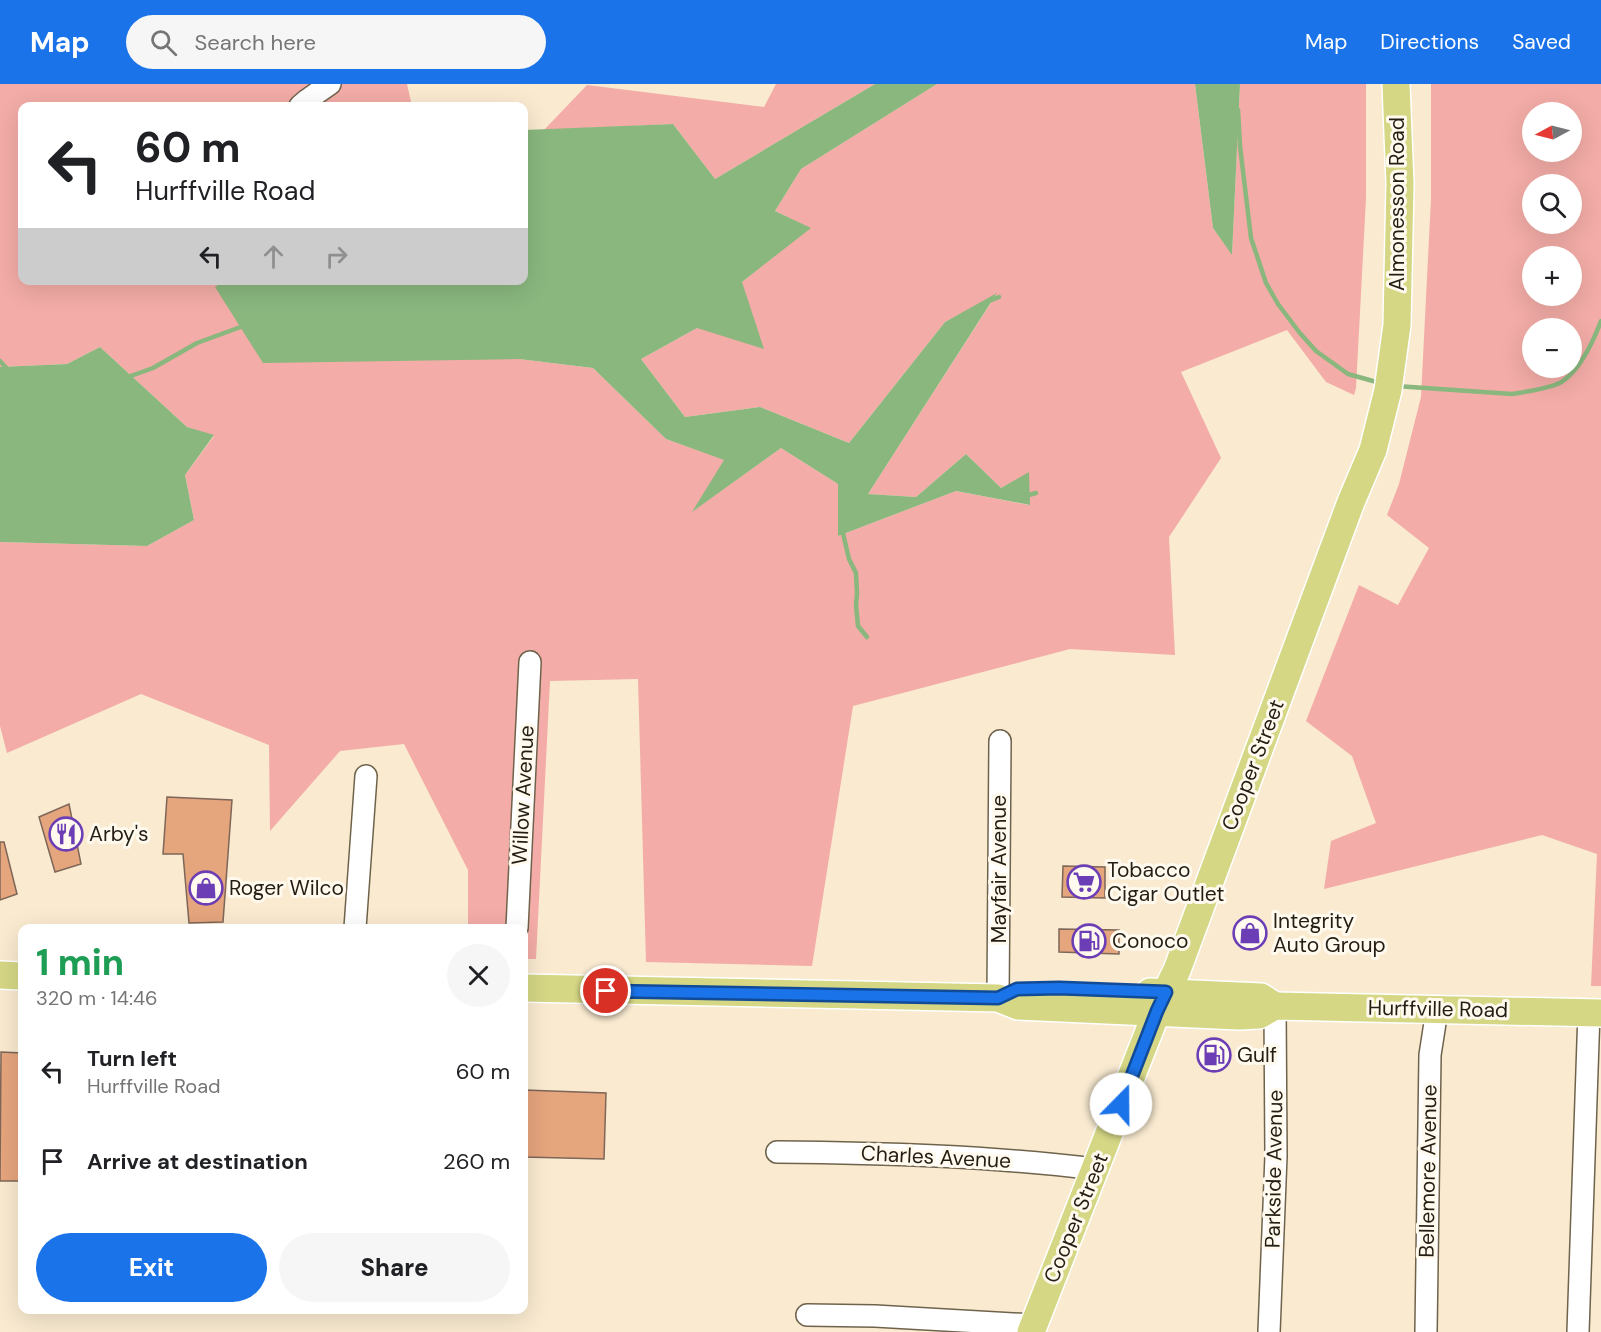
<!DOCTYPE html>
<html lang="en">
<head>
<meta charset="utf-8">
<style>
	:root { --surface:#fff; --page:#f6f6f6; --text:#202124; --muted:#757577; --accent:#1a73e8 }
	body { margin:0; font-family:"DM Sans",sans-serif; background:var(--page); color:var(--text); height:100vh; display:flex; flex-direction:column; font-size:22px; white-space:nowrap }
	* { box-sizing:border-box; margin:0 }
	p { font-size:20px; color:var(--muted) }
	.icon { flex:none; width:33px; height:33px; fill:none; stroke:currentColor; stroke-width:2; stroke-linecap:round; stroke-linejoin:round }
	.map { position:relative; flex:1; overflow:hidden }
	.details { position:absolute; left:18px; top:840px; width:510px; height:390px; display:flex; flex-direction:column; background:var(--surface); border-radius:12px; box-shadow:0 6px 24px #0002 }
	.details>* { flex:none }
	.top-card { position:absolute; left:18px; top:18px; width:510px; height:183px; border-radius:12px; box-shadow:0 6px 24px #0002; background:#fff; color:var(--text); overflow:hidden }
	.needle { width:39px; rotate:263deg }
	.tools { position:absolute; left:1522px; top:18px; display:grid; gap:12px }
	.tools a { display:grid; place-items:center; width:60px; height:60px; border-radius:50%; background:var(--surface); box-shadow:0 6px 24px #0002; font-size:30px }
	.pin { position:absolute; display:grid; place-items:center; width:51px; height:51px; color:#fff; margin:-26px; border:3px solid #fff; border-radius:50%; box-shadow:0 2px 6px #0007 }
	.me { position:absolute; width:66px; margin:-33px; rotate:22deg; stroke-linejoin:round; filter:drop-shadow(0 0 4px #0008) }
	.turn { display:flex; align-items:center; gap:21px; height:126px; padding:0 18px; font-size:27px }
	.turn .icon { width:78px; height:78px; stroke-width:2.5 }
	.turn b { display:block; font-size:42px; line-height:51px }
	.lanes { display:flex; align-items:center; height:57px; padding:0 18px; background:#0003; justify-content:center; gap:30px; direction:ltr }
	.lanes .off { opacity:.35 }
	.round { display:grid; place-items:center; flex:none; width:63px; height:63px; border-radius:32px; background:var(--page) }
	.head { display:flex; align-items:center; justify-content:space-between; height:102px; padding:0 18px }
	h1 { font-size:36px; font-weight:800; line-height:45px; color:#1e9e55 }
	.cta { display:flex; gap:12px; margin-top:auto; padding:12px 18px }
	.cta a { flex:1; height:69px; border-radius:36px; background:var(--accent); color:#fff; font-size:24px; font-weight:800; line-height:69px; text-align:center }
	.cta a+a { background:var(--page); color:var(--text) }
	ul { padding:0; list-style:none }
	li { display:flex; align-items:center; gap:18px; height:90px; padding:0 18px }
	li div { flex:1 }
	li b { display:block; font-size:22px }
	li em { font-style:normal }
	header { display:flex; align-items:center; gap:36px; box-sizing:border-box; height:84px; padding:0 30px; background:var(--accent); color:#fff }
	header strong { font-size:28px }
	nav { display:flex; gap:33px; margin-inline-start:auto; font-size:21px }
	.search { width:420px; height:54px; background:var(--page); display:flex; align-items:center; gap:15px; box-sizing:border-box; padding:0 21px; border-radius:33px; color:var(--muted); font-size:22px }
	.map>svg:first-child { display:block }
	.green { fill:#f3aca7; fill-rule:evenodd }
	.water { fill:#89b77e }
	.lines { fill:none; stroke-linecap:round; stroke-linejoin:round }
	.stream { stroke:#89b77e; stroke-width:4.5 }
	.building { fill:#e5a57d; stroke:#7e6658; stroke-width:1.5 }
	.minor-casing { stroke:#6f634c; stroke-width:24 }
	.major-casing { stroke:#fff; stroke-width:30 }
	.minor { stroke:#fff; stroke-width:21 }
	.major { stroke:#d5d785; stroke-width:27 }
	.route-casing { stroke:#114b97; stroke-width:15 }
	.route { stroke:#1a73e8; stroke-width:10 }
	.labels { text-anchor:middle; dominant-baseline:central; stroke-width:6; stroke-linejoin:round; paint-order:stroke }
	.street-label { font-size:21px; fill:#231e14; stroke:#fff9ee }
	.poi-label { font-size:21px; fill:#231e14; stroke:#fff9ee; text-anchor:start }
</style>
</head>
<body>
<header>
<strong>Map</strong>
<div class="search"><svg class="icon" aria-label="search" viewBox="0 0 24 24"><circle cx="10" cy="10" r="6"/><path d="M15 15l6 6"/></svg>Search here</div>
<nav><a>Map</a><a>Directions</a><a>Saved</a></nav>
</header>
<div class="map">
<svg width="1601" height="1248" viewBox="0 0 1601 1248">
	<rect width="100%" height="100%" fill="#f9ead0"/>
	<g class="green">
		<polygon points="0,0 407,0 412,22 22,22 22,196 225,197 216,203 519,275 593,284 666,355 725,376 693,427 781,364 838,400 838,452 956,407 1029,421 1029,389 1001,404 966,370 916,413 868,410 996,211 945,238 849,359 760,323 685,333 641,275 697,244 742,198 810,144 775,127 801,85 937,0 1195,0 1213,144 1232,170 1240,0 1366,0 1366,114 1356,304 1354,311 1326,298 1287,246 1181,288 1221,374 1169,453 1175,571 1070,565 853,622 812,882 646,878 638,595 550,597 536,875 524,875 524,844 468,844 468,786 404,660 340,667 270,747 269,661 141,610 7,669 0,642 0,458 147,462 194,436 185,391 214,352 187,343 100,263 67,280 0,283"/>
		<polygon points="776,0 875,0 715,95 673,40 544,46 587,1 764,23"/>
		<path d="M1431,0H1601V902H1591L1597,770L1542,751L1324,805L1331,757L1376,739L1352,672L1306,637L1359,501L1398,521L1429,464L1387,431L1399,400L1421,313L1431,115ZM1572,28V68H1533V28ZM1572,100V140H1533V100ZM1572,172V212H1533V172ZM1572,244V284H1533V244Z"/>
	</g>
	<g class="water">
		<polygon points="875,0 937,0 801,85 775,127 811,144 742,198 764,265 697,244 641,275 685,333 760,323 849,359 945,238 997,209 868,410 916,413 966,370 1001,404 1029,388 1030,421 956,407 838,452 838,400 781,364 692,428 724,376 666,355 593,284 519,275 263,279 215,203 225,196 524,196 524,46 673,40 715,95"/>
		<polygon points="1195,0 1240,0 1232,171 1213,144"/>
		<polygon points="100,263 187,343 214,351 185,391 194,436 147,462 0,458 0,283 67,280"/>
	</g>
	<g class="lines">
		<g class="stream">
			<polyline points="1238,26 1240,62 1251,154 1266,199 1278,220 1299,248 1316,267 1348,290 1380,299"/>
			<polyline points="989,217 999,213"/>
			<polyline points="0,277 8,286"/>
			<polyline points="128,293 153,284 197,259 246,241"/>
			<path d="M1396,302L1512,310C1524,308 1554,304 1563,297C1581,284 1593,258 1601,237"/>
			<polyline points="1025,412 1036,409"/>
			<polyline points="842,445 849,475 856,489 857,510 856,521 858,542 867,553"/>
		</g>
	</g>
	<g class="building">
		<polygon points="167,713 232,716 223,838 189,839 183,770 163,770"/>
		<polygon points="69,720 81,780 55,788 39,733"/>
		<polygon points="0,758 4,758 17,810 0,816"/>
		<polygon points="1063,782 1105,783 1105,814 1062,813"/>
		<polygon points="1059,845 1119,846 1119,870 1059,868"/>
		<polygon points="1,968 22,969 22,1097 0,1097"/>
		<polygon points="524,1006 606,1009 604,1075 524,1073"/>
	</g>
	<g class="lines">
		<defs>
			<g id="minor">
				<polyline points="300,22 307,16 330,0"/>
				<polyline points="355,844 366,692"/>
				<polyline points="517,844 530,578"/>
				<polyline points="998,914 1000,657"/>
				<path d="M777,1068C883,1069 990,1072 1095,1085"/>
				<polyline points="807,1231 875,1232 1033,1241"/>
				<polyline points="1269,1248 1276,1072 1275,922"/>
				<polyline points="1426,1248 1430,971 1437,926"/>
				<polyline points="1578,1248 1589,928"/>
			</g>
			<g id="major">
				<polyline points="0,891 22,892"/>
				<polyline points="524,904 998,914 1018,922 1239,932 1259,931 1275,922 1601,929"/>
				<polyline points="1150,908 1261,913 1275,922"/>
				<polyline points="1031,1248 1157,927 1177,886 1351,418 1373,366 1388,306 1397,241 1400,100 1396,0"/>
			</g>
		</defs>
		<use href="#minor" class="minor-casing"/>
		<use href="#major" class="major-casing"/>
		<use href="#minor" class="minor"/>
		<use href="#major" class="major"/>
	</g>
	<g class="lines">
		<defs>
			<polyline id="route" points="606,907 998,914 1017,905 1059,904 1166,908 1157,927 1121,1020"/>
		</defs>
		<use href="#route" class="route-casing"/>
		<use href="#route" class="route"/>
	</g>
	<defs>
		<symbol id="restaurant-ring" viewBox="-11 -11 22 22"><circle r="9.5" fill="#fff9ee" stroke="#6c3eb5" stroke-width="1.5"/><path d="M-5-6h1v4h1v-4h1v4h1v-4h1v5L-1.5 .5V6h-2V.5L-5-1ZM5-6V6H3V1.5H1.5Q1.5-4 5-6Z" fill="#6c3eb5"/></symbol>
		<symbol id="supermarket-ring" viewBox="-11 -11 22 22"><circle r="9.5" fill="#fff9ee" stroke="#6c3eb5" stroke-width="1.5"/><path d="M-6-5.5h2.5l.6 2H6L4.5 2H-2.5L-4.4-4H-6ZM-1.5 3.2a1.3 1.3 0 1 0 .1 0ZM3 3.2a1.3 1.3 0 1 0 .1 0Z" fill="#6c3eb5"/></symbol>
		<symbol id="shop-ring" viewBox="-11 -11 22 22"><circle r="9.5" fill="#fff9ee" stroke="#6c3eb5" stroke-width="1.5"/><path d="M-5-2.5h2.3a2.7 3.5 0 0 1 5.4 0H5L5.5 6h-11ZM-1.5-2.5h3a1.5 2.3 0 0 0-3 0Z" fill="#6c3eb5"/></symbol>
		<symbol id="fuel-ring" viewBox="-11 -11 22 22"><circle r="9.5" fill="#fff9ee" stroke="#6c3eb5" stroke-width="1.5"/><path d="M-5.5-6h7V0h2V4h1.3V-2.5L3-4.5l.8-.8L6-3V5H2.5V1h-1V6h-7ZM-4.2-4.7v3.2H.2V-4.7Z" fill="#6c3eb5"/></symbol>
	</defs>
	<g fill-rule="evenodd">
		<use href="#restaurant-ring" x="47" y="731" width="38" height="38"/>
		<use href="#supermarket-ring" x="1065" y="779" width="38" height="38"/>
		<use href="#shop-ring" x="187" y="785" width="38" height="38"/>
		<use href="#shop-ring" x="1231" y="830" width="38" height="38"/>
		<use href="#fuel-ring" x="1070" y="838" width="38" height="38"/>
		<use href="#fuel-ring" x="1195" y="952" width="38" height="38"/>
	</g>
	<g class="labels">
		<g class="street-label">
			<text transform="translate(1397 120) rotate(-90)">Almonesson Road</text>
			<text transform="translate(1253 681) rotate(-69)">Cooper Street</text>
			<text transform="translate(523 711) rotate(-87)">Willow Avenue</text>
			<text transform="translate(999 785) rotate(-90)">Mayfair Avenue</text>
			<text transform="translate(1438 925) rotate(1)">Hurffville Road</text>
			<text transform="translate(936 1073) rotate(3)">Charles Avenue</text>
			<text transform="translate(1274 1085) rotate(-89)">Parkside Avenue</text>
			<text transform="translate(1428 1087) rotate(-89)">Bellemore Avenue</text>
			<text transform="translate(1076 1134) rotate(-68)">Cooper Street</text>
		</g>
		<g class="poi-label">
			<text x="89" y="750">Arby's</text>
			<text x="1107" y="786">Tobacco<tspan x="1107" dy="24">Cigar Outlet</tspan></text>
			<text x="229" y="804">Roger Wilco</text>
			<text x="1273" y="837">Integrity<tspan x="1273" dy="24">Auto Group</tspan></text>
			<text x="1112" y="857">Conoco</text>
			<text x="1237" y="971">Gulf</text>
		</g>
	</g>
</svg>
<div class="tools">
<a><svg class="needle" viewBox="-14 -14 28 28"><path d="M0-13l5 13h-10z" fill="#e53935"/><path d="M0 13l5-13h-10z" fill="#757577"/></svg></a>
<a><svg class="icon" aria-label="search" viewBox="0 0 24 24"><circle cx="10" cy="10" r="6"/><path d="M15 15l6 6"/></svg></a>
<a>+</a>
<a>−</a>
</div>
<div class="pin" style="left:606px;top:907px;background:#d93025"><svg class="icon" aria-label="arrive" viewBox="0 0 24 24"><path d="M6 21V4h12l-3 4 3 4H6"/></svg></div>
<svg class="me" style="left:1121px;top:1020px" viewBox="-20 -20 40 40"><circle r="19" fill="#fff"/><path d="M0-13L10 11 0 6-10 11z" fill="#1a73e8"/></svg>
<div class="top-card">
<div class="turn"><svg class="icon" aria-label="left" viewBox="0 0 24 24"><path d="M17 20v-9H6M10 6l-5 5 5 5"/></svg><div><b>60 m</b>Hurffville Road</div></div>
<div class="lanes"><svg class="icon" aria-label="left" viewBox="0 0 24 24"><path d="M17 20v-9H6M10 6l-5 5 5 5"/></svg><svg class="icon off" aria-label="ahead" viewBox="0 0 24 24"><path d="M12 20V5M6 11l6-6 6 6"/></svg><svg class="icon off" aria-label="right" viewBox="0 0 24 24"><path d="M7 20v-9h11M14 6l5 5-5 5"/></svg></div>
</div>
<section class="details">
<div class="head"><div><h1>1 min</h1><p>320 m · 14:46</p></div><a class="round"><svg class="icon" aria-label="close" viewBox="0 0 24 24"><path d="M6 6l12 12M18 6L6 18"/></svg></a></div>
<ul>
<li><svg class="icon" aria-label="left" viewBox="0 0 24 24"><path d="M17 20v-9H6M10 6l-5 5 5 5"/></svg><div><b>Turn left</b><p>Hurffville Road</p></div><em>60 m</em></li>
<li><svg class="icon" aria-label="arrive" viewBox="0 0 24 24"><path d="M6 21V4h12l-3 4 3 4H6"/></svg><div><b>Arrive at destination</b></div><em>260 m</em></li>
</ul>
<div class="cta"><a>Exit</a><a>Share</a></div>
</section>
</div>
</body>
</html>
